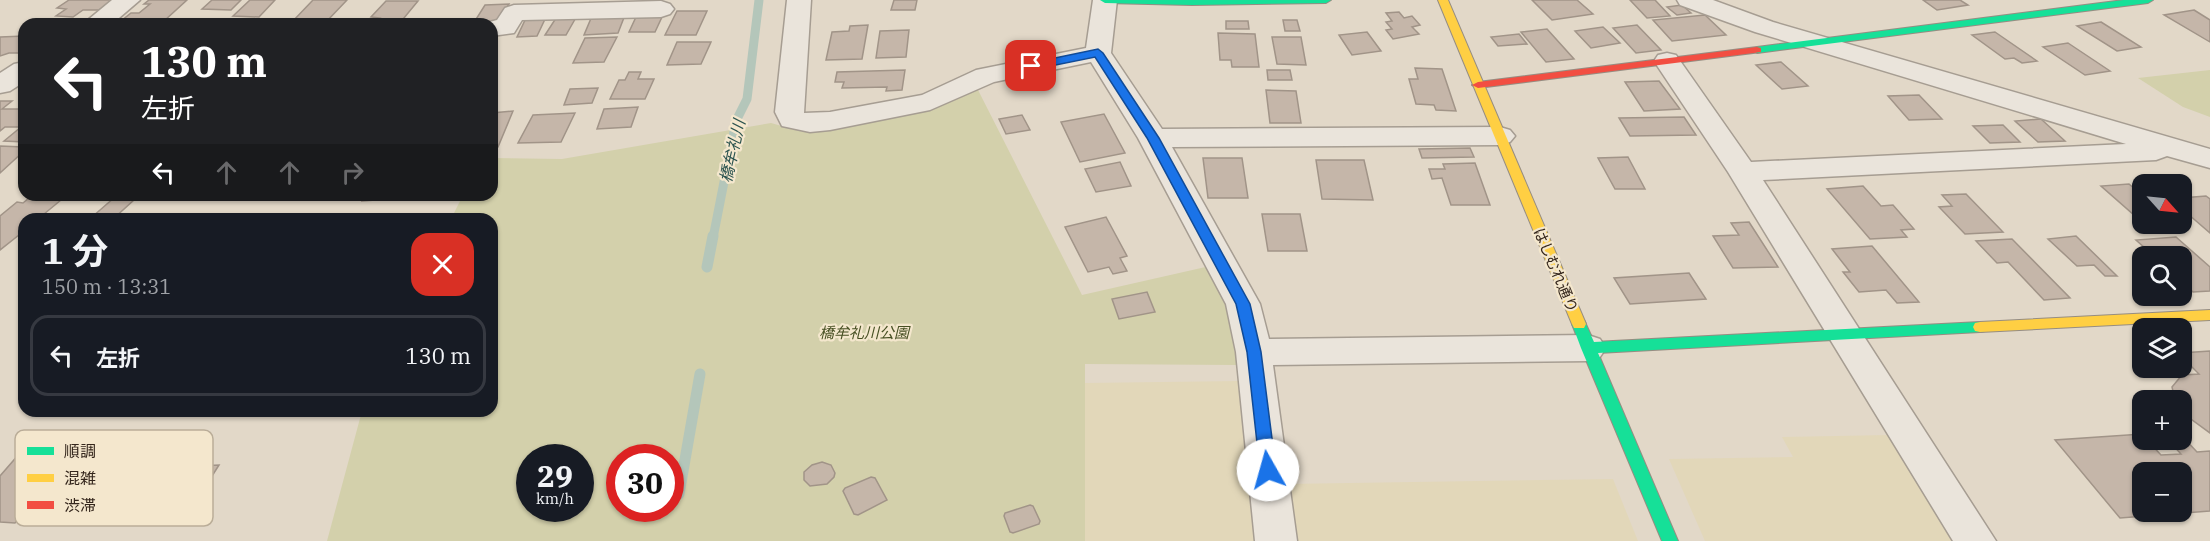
<!DOCTYPE html>
<html lang="ja">
<head>
<meta charset="utf-8">
<style>
	:root { --surface:#171b24; --page:#242831; --text:#f1f3f6; --muted:#9ea1a6; --line:#363941 }
	body { margin:0; font-family:"IBM Plex Serif","Noto Sans JP",serif; background:var(--page); color:var(--text); height:100vh; display:flex; flex-direction:column; font-size:22px; white-space:nowrap }
	* { box-sizing:border-box; margin:0 }
	p { font-size:20px; color:var(--muted) }
	.icon { flex:none; width:33px; height:33px; fill:none; stroke:currentColor; stroke-width:2; stroke-linecap:round; stroke-linejoin:round }
	.map { position:relative; flex:1; overflow:hidden }
	.side { position:absolute; left:18px; top:213px; width:480px; height:204px; display:flex; flex-direction:column; background:var(--surface); border-radius:18px; box-shadow:0 2px 4px #0004 }
	.side>* { flex:none }
	.hud { position:absolute; left:18px; top:18px; width:480px; height:183px; border-radius:18px; box-shadow:0 2px 4px #0004; background:#202124; color:#fff; overflow:hidden }
	.needle { width:39px; rotate:117deg }
	.buttons { position:absolute; left:2132px; top:174px; display:grid; gap:12px }
	.buttons a { display:grid; place-items:center; width:60px; height:60px; border-radius:12px; background:var(--surface); box-shadow:0 2px 4px #0004; font-size:30px }
	.speed { position:absolute; left:516px; top:444px; display:flex; gap:12px; font-size:30px; font-weight:700; text-align:center }
	.speed>* { display:grid; place-content:center; width:78px; height:78px; border-radius:50%; background:var(--surface); box-shadow:0 2px 4px #0004; line-height:1 }
	.speed small { font-size:15px; font-weight:400 }
	.speed .limit { border:9px solid #d22; background:#fff; color:#111 }
	.pin { position:absolute; display:grid; place-items:center; width:51px; height:51px; color:#fff; margin:-26px; border-radius:12px; box-shadow:0 3px 9px #0006 }
	.me { position:absolute; width:66px; margin:-33px; rotate:353deg; stroke-linejoin:round; filter:drop-shadow(0 0 4px #0008) }
	.turn { display:flex; align-items:center; gap:21px; height:126px; padding:0 24px; font-size:27px }
	.turn .icon { width:78px; height:78px; stroke-width:2.5 }
	.turn b { display:block; font-size:42px; line-height:51px }
	.lanes { display:flex; align-items:center; height:57px; padding:0 24px; background:#0003; justify-content:center; gap:30px; direction:ltr }
	.lanes .off { opacity:.35 }
	.round { display:grid; place-items:center; flex:none; width:63px; height:63px; border-radius:18px; background:var(--page) }
	.overview { display:flex; align-items:center; justify-content:space-between; height:102px; padding:0 24px }
	h1 { font-size:36px; font-weight:700; line-height:45px }
	ul { padding:0; list-style:none }
	li { display:flex; align-items:center; gap:18px; height:81px; margin:0 12px 9px; padding:0 12px; border:3px solid var(--line); border-radius:18px }
	li div { flex:1 }
	li b { display:block; font-size:22px }
	li em { font-style:normal }
	.map>svg:first-child { display:block }
	.farmland { fill:#e2d7b9 }
	.green { fill:#d3d0ab; fill-rule:evenodd }
	.lines { fill:none; stroke-linecap:round; stroke-linejoin:round }
	.stream-far1 { stroke:#b4c6ba; stroke-width:9 }
	.stream { stroke:#b4c6ba; stroke-width:11 }
	.building { fill:#c5b6a9; stroke:#a19488; stroke-width:1.5; fill-rule:evenodd }
	.street-casing { stroke:#a69d92; stroke-width:3 }
	.fast-casing { stroke:#968d82; stroke-width:2 }
	.slow-casing { stroke:#968d82; stroke-width:2 }
	.jam-casing { stroke:#968d82; stroke-width:2 }
	.street { fill:#eae4db; fill-rule:evenodd }
	.fast { fill:#16e098; fill-rule:evenodd }
	.slow { fill:#ffcf43; fill-rule:evenodd }
	.jam { fill:#f24e42; fill-rule:evenodd }
	.route { fill:#1a73e8; stroke:#114b97; stroke-width:1.5 }
	.labels { text-anchor:middle; dominant-baseline:central; stroke-width:4.5; stroke-linejoin:round; paint-order:stroke }
	.street-label { font-size:15px; fill:#34261c; stroke:#f4e7cd }
	.park-label { font-size:15px; font-style:italic; fill:#475023; stroke:#f4e7cd }
	.water-label { font-size:16px; font-style:italic; fill:#2b534f; stroke:#f4e7cd }
	.key { fill:#f4e7cd; stroke:#baad98; stroke-width:1.5 }
	.key-label { font-size:16px; fill:#34261c }
</style>
</head>
<body>
<div class="map">
<svg width="2210" height="541" viewBox="0 0 2210 541">
	<rect width="100%" height="100%" fill="#e2d8c8"/>
	<g class="farmland">
		<polygon points="1241,381 1261,541 1085,541 1085,383"/>
		<polygon points="1890,435 1957,541 1705,541 1669,459 1793,457 1782,437"/>
		<polygon points="1613,479 1638,541 1295,541 1286,484"/>
	</g>
	<g class="green">
		<polygon points="2210,70 2210,117 2183,107 2138,78"/>
		<path d="M977,88L1082,295L1210,266L1226,301L1237,365L1085,364V541H327L362,411H492V219H451L463,195H492V158L562,159L771,123L803,132L940,104ZM530,458H580V508H530ZM620,458H670V508H620Z"/>
	</g>
	<g class="lines">
		<polyline class="stream-far1" points="713,238 736,121 747,99 759,0"/>
		<g class="stream">
			<polyline points="707,267 713,236"/>
			<polyline points="679,494 700,374"/>
		</g>
	</g>
	<g class="building">
		<polygon points="69,0 114,0 99,10 83,10 73,17 56,16 66,9 57,8"/>
		<polygon points="149,0 187,0 164,21 121,21 131,13 139,13 150,4 144,4"/>
		<polygon points="212,0 241,0 231,10 202,9"/>
		<polygon points="250,0 275,0 259,17 233,16"/>
		<polygon points="313,0 347,0 326,22 292,22"/>
		<polygon points="894,0 917,0 915,10 891,10"/>
		<polygon points="1532,0 1577,0 1593,14 1552,20"/>
		<polygon points="1630,0 1655,0 1670,16 1647,18"/>
		<polygon points="1923,0 1960,0 1968,5 1937,10"/>
		<polygon points="386,1 418,1 399,24 374,24 380,18 371,17"/>
		<polygon points="509,4 496,25 473,24 485,5"/>
		<polygon points="1682,5 1691,13 1677,15 1667,7"/>
		<polygon points="2194,10 2210,20 2210,42 2164,15"/>
		<polygon points="677,11 707,11 696,35 665,35"/>
		<polygon points="1399,12 1404,18 1412,16 1420,25 1412,27 1419,34 1393,39 1386,30 1392,29 1386,22 1392,21 1386,13"/>
		<polygon points="578,14 566,35 545,35 558,15"/>
		<polygon points="547,15 537,36 517,37 527,16"/>
		<polygon points="625,15 618,33 584,35 592,16"/>
		<polygon points="1705,15 1726,35 1672,41 1653,20"/>
		<polygon points="636,17 662,17 655,32 629,32"/>
		<polygon points="1283,20 1297,20 1300,31 1285,31"/>
		<polygon points="1226,21 1248,21 1249,29 1226,29"/>
		<polygon points="2101,22 2141,47 2117,51 2077,26"/>
		<polygon points="868,25 862,59 826,60 832,32 849,31 850,26"/>
		<polygon points="1637,25 1661,50 1636,53 1613,28"/>
		<polygon points="1603,27 1620,43 1591,48 1575,31"/>
		<polygon points="1547,29 1574,59 1546,62 1521,32"/>
		<polygon points="909,30 906,57 876,58 880,31"/>
		<polygon points="1367,32 1381,51 1352,55 1339,35"/>
		<polygon points="1995,32 2037,61 2022,63 2014,58 2005,59 1972,35"/>
		<polygon points="1218,33 1255,34 1259,67 1232,67 1231,60 1220,60"/>
		<polygon points="1519,34 1527,44 1498,46 1491,37"/>
		<polygon points="0,37 24,36 24,53 9,53 0,56"/>
		<polygon points="617,37 604,62 573,63 585,38"/>
		<polygon points="1272,37 1301,37 1306,65 1277,64"/>
		<polygon points="677,42 711,42 701,64 667,65"/>
		<polygon points="2068,43 2110,71 2085,75 2043,47"/>
		<polygon points="1781,62 1808,86 1782,89 1756,65"/>
		<polygon points="1415,68 1442,69 1456,111 1436,110 1434,105 1416,104 1409,79 1418,79"/>
		<polygon points="905,70 902,90 886,91 887,87 842,88 844,82 835,82 837,72"/>
		<polygon points="1267,70 1290,70 1292,80 1268,80"/>
		<polygon points="629,72 641,72 638,79 654,79 645,99 610,99 619,80 625,80"/>
		<polygon points="1659,81 1680,109 1644,111 1625,82"/>
		<polygon points="598,88 592,103 564,105 570,89"/>
		<polygon points="1266,90 1296,91 1301,123 1270,123"/>
		<polygon points="1919,95 1942,119 1909,120 1888,96"/>
		<polygon points="0,101 12,101 2,109 24,109 24,142 4,141 21,127 5,127 0,131"/>
		<polygon points="638,107 631,127 597,129 604,109"/>
		<polygon points="513,111 498,147 492,147 492,113"/>
		<polygon points="575,113 561,142 518,143 533,115"/>
		<polygon points="1104,114 1125,153 1080,162 1061,122"/>
		<polygon points="1022,115 1030,130 1006,134 999,119"/>
		<polygon points="1684,117 1696,135 1630,136 1619,118"/>
		<polygon points="2041,119 2065,141 2038,142 2015,121"/>
		<polygon points="2003,125 2020,142 1990,143 1973,126"/>
		<polygon points="0,146 24,147 24,151 0,173"/>
		<polygon points="1470,148 1474,157 1422,158 1419,149"/>
		<polygon points="1628,157 1645,189 1615,189 1598,158"/>
		<polygon points="1203,158 1242,158 1248,198 1208,198"/>
		<polygon points="1316,160 1364,160 1373,200 1322,199"/>
		<polygon points="1120,162 1131,186 1096,192 1085,169"/>
		<polygon points="1475,163 1490,205 1451,205 1442,178 1432,179 1429,169 1445,169 1443,164"/>
		<polygon points="2129,184 2142,195 2142,222 2101,186"/>
		<polygon points="1863,186 1881,206 1893,205 1914,229 1901,230 1907,237 1870,239 1827,189"/>
		<polygon points="1966,194 2003,232 1965,234 1939,207 1952,206 1942,195"/>
		<polygon points="365,195 409,195 407,198 362,201"/>
		<polygon points="2206,196 2210,199 2210,233 2181,208 2181,198"/>
		<polygon points="115,197 135,199 113,219 68,219 73,215 92,217"/>
		<polygon points="29,198 61,200 38,219 24,219 24,231 0,250 0,216 17,202 23,203"/>
		<polygon points="1262,214 1300,214 1307,251 1268,251"/>
		<polygon points="1106,217 1127,256 1120,258 1127,271 1113,274 1109,267 1088,272 1065,227"/>
		<polygon points="1749,222 1778,267 1733,268 1713,236 1739,235 1731,223"/>
		<polygon points="2076,236 2117,276 2105,276 2094,265 2077,266 2048,239"/>
		<polygon points="2176,237 2210,267 2210,291 2193,292 2181,281 2181,256 2154,256 2136,240"/>
		<polygon points="2012,239 2070,298 2044,300 2008,262 1997,263 1976,241"/>
		<polygon points="1872,246 1919,302 1897,303 1886,290 1859,292 1843,272 1850,272 1832,249"/>
		<polygon points="1689,273 1706,299 1630,304 1614,278"/>
		<polygon points="1147,292 1155,312 1119,319 1112,299"/>
		<polygon points="2210,351 2210,433 2184,414 2181,410 2181,400 2175,400 2172,387 2182,375 2199,374 2181,356 2181,353"/>
		<path d="M2142,434V440H2147L2161,455L2181,454L2168,440H2181V435L2197,452L2210,451V511L2120,518L2055,440ZM2142,472H2181V512H2142Z"/>
		<polygon points="33,438 85,440 15,523 0,522 0,476"/>
		<polygon points="822,462 831,465 835,473 834,477 827,484 810,486 804,480 804,472 812,465"/>
		<polygon points="219,465 186,517 135,519 170,467"/>
		<polygon points="871,477 875,478 887,500 858,515 854,514 843,491 845,488"/>
		<polygon points="1030,505 1033,506 1040,521 1039,524 1013,533 1010,532 1004,516 1005,513"/>
	</g>
	<g class="lines">
		<defs>
			<g id="street">
				<polygon points="112,0 140,0 112,24 83,24"/>
				<polygon points="787,0 811,0 804,113 830,112 922,95 976,70 1086,48 1093,0 1117,0 1111,53 1162,129 1500,127 1510,130 1515,136 1510,142 1500,145 1172,147 1260,304 1269,339 1588,335 1600,339 1606,348 1600,357 1588,361 1273,365 1297,541 1255,541 1236,352 1226,304 1138,138 1091,62 994,82 930,110 830,130 810,132 782,126 775,112"/>
				<polygon points="1677,0 1713,0 1773,22 2210,149 2210,168 2167,156 2156,160 1763,180 1996,541 1953,541 1728,172 1654,61 1658,55 1667,53 1676,55 1751,162 2126,144 1755,32 1680,5"/>
				<polygon points="661,1 670,4 674,9 670,14 661,17 522,20 514,33 492,36 492,24 482,24 497,20 505,8 514,5"/>
				<polygon points="24,62 24,82 10,91 0,93 0,73 14,64"/>
			</g>
			<g id="fast">
				<polygon points="1100,0 1331,0 1326,3 1192,5 1105,3"/>
				<polygon points="2124,0 2153,0 2148,3 1757,53 1752,50 1757,47"/>
				<polygon points="1579,319 1584,320 1594,342 1980,322 1985,323 1987,327 1985,331 1980,332 1598,353 1678,541 1662,541 1581,348 1572,324 1574,320"/>
			</g>
			<g id="slow">
				<polygon points="1438,0 1448,0 1586,324 1584,328 1574,328 1572,324"/>
				<polygon points="2210,310 2210,320 1980,332 1975,331 1973,327 1975,323 1980,322"/>
			</g>
			<polygon id="jam" points="1757,47 1761,48 1761,52 1478,88 1472,85 1478,82"/>
		</defs>
		<use href="#street" class="street-casing"/>
		<use href="#fast" class="fast-casing"/>
		<use href="#slow" class="slow-casing"/>
		<use href="#jam" class="jam-casing"/>
		<use href="#street" class="street"/>
		<use href="#fast" class="fast"/>
		<use href="#slow" class="slow"/>
		<use href="#jam" class="jam"/>
	</g>
	<polygon class="route" points="1098,49 1103,53 1159,138 1250,304 1261,352 1276,470 1274,475 1268,477 1262,475 1260,470 1247,352 1236,304 1147,138 1095,57 1031,70 1025,66 1031,63"/>
	<g class="labels">
		<g class="street-label">
			<text transform="translate(1556 270) rotate(67)">はしむれ通り</text>
		</g>
		<g class="park-label">
			<text x="864" y="332">橋牟礼川公園</text>
		</g>
		<g class="water-label">
			<text transform="translate(732 151) rotate(-77)">橋牟礼川</text>
		</g>
	</g>
	<rect x="15" y="430" width="198" height="96" rx="9" class="key"/>
	<rect x="27" y="447" width="27" height="8" fill="#16e098"/>
	<rect x="27" y="474" width="27" height="8" fill="#ffcf43"/>
	<rect x="27" y="501" width="27" height="8" fill="#f24e42"/>
	<g class="key-label">
		<text x="64" y="457">順調</text>
		<text x="64" y="484">混雑</text>
		<text x="64" y="511">渋滞</text>
	</g>
</svg>
<div class="buttons">
<a><svg class="needle" viewBox="-14 -14 28 28"><path d="M0-13l5 13h-10z" fill="#e53935"/><path d="M0 13l5-13h-10z" fill="#9ea1a6"/></svg></a>
<a><svg class="icon" aria-label="search" viewBox="0 0 24 24"><circle cx="10" cy="10" r="6"/><path d="M15 15l6 6"/></svg></a>
<a><svg class="icon" aria-label="layers" viewBox="0 0 24 24"><path d="M12 4l9 5-9 5-9-5zM3 14l9 5 9-5"/></svg></a>
<a>+</a>
<a>−</a>
</div>
<div class="speed"><div>29<small>km/h</small></div><div class="limit">30</div></div>
<div class="pin" style="left:1031px;top:66px;background:#d93025"><svg class="icon" aria-label="arrive" viewBox="0 0 24 24"><path d="M6 21V4h12l-3 4 3 4H6"/></svg></div>
<svg class="me" style="left:1268px;top:470px" viewBox="-20 -20 40 40"><circle r="19" fill="#fff"/><path d="M0-13L10 11 0 6-10 11z" fill="#1a73e8"/></svg>
<div class="hud">
<div class="turn"><svg class="icon" aria-label="left" viewBox="0 0 24 24"><path d="M17 20v-9H6M10 6l-5 5 5 5"/></svg><div><b>130 m</b>左折</div></div>
<div class="lanes"><svg class="icon" aria-label="left" viewBox="0 0 24 24"><path d="M17 20v-9H6M10 6l-5 5 5 5"/></svg><svg class="icon off" aria-label="ahead" viewBox="0 0 24 24"><path d="M12 20V5M6 11l6-6 6 6"/></svg><svg class="icon off" aria-label="ahead" viewBox="0 0 24 24"><path d="M12 20V5M6 11l6-6 6 6"/></svg><svg class="icon off" aria-label="right" viewBox="0 0 24 24"><path d="M7 20v-9h11M14 6l5 5-5 5"/></svg></div>
</div>
<section class="side">
<div class="overview"><div><h1>1 分</h1><p>150 m · 13:31</p></div><a class="round" style="background:#d93025;color:#fff"><svg class="icon" aria-label="close" viewBox="0 0 24 24"><path d="M6 6l12 12M18 6L6 18"/></svg></a></div>
<ul>
<li><svg class="icon" aria-label="left" viewBox="0 0 24 24"><path d="M17 20v-9H6M10 6l-5 5 5 5"/></svg><div><b>左折</b></div><em>130 m</em></li>
</ul>
</section>
</div>
</body>
</html>
